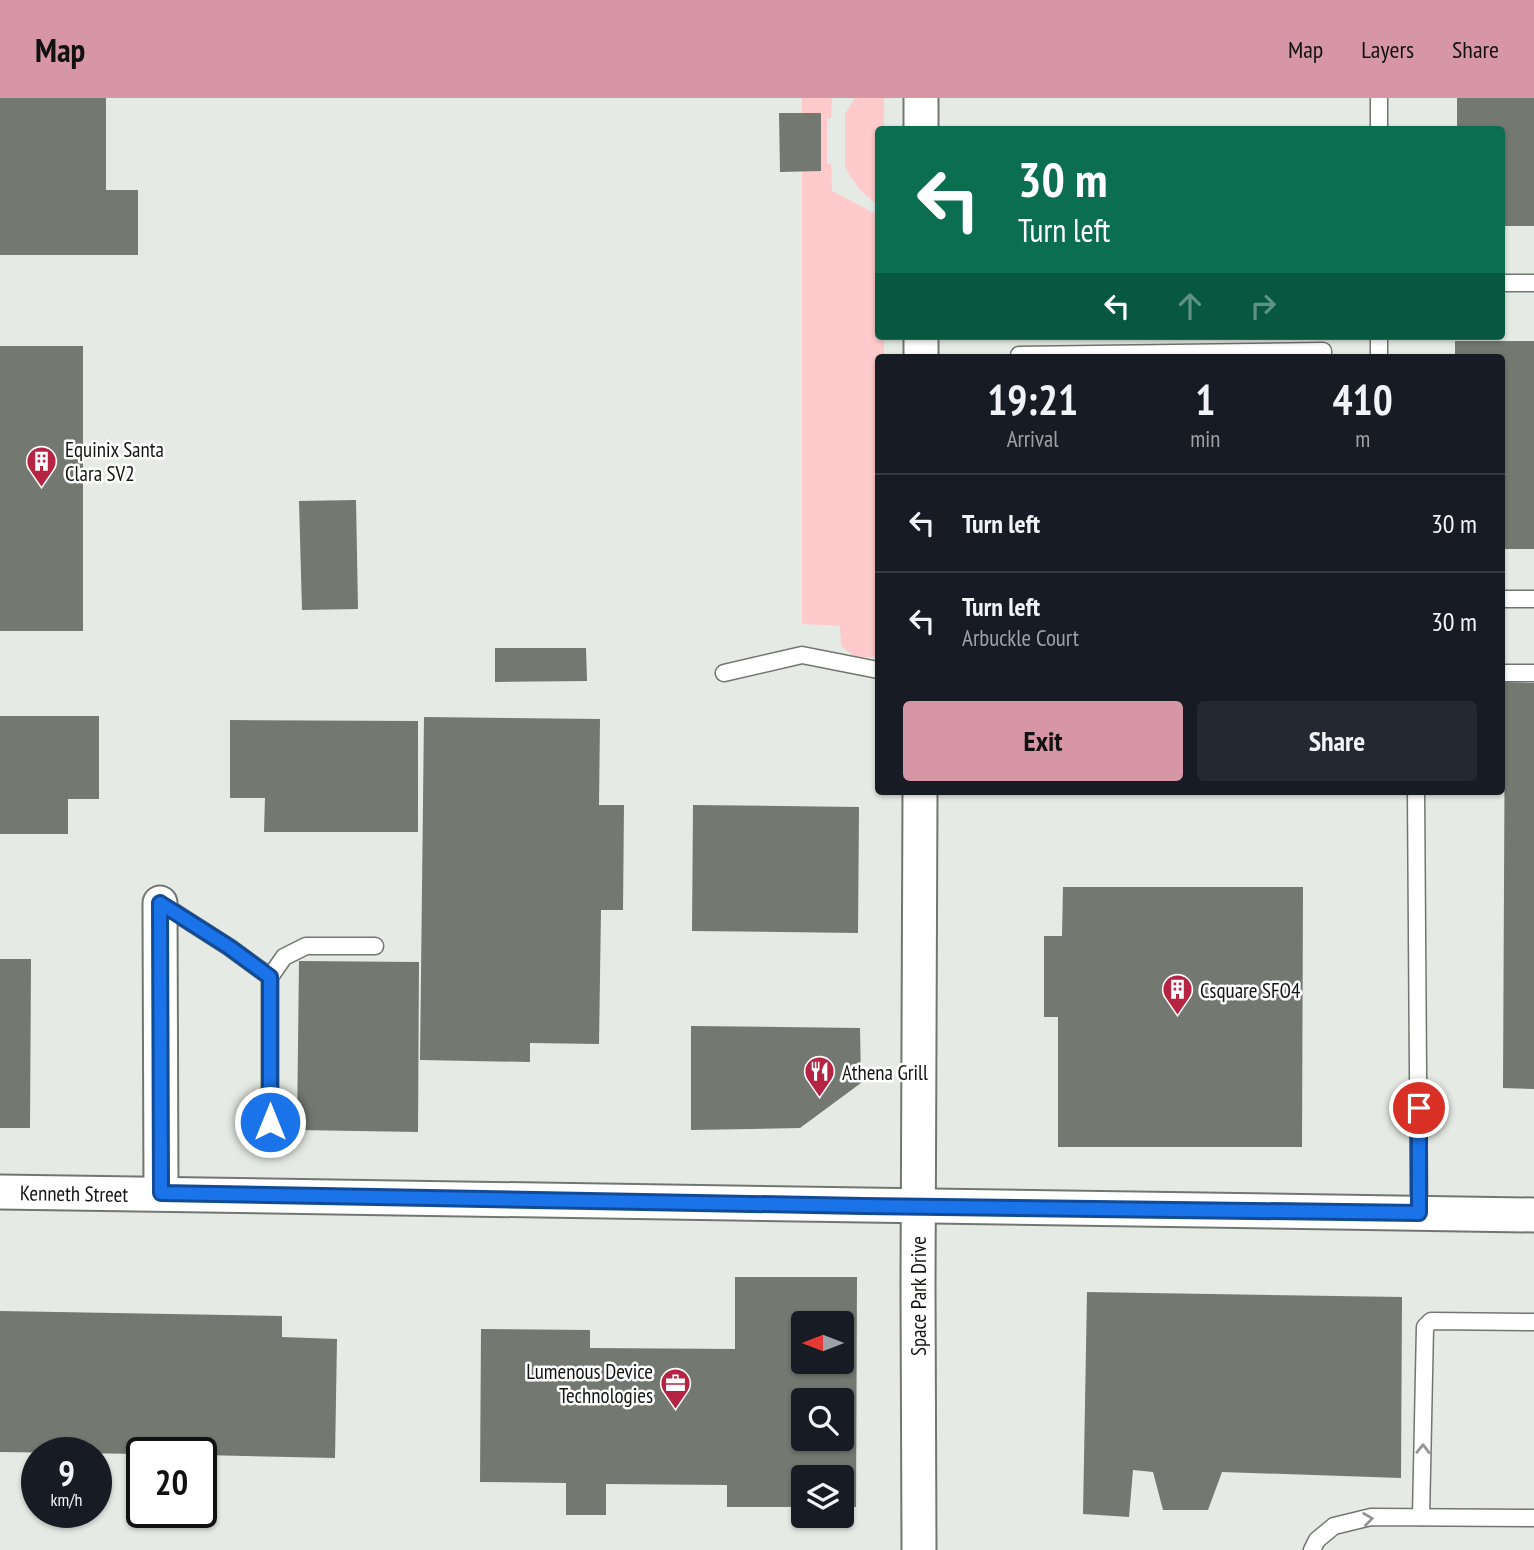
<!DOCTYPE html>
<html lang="en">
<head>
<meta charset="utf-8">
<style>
	:root { --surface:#171b24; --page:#242831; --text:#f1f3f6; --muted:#9ea1a6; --line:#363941; --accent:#d696a6 }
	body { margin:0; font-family:"PT Sans Narrow",sans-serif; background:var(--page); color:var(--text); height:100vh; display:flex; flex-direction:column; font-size:26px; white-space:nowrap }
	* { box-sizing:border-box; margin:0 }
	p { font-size:23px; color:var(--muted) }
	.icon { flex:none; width:38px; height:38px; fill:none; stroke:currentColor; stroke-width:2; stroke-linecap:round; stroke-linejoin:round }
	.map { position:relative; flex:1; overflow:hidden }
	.sheet { position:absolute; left:875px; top:256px; width:630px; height:441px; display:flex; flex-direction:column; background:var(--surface); border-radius:7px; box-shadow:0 2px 5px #0004 }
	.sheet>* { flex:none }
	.top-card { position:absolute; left:875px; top:28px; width:630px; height:214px; border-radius:7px; box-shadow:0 2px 5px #0004; background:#0b6e4f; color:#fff; overflow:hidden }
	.needle { width:46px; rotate:270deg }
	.buttons { position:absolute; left:791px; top:1213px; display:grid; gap:14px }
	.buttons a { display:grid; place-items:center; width:63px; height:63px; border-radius:7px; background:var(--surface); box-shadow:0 2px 5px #0004; font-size:35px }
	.speed { position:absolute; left:21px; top:1339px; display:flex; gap:14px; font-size:35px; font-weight:700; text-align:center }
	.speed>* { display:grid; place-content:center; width:91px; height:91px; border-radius:50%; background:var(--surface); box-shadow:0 2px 5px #0004; line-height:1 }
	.speed small { font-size:18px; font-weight:400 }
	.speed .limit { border:4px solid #111; border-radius:10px; background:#fff; color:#111 }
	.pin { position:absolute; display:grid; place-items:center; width:60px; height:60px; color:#fff; margin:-30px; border:4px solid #fff; border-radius:50%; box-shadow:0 2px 7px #0007 }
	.me { position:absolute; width:77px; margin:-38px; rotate:0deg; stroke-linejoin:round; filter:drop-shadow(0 0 5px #0008) }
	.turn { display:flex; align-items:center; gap:24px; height:147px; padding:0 28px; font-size:32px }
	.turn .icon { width:91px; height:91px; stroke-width:2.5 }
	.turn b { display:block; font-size:49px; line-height:60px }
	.lanes { display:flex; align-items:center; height:66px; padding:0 28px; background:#0003; justify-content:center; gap:35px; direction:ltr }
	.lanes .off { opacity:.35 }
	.eta { display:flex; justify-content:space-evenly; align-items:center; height:119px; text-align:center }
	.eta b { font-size:42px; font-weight:700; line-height:49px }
	.primary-button { display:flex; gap:14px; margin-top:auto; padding:14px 28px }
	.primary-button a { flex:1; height:80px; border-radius:7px; background:var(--accent); color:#111; font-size:28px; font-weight:700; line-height:80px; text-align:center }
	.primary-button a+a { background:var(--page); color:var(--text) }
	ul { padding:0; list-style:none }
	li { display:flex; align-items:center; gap:21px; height:98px; padding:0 28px; border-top:2px solid var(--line) }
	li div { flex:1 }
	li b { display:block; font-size:26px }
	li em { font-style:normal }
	header { display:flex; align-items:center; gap:42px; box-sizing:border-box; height:98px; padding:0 35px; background:var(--accent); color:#111 }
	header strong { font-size:33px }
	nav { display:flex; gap:38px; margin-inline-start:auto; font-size:24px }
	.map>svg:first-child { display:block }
	.green { fill:#fecacc }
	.building { fill:#737871; fill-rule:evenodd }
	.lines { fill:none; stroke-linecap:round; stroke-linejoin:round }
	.lane-casing { stroke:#717770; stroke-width:19 }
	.street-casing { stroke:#717770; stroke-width:37 }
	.lane { stroke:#fff; stroke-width:16 }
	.street { stroke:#fff; stroke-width:33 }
	.oneway { stroke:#959694 }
	.route-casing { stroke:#114b97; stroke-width:18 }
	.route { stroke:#1a73e8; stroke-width:12 }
	.labels { text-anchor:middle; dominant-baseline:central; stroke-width:5; stroke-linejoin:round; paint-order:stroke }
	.poi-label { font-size:21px; fill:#131512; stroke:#fff; text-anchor:start }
	.street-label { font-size:21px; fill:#131512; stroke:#fff }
</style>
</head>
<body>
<header>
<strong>Map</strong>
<nav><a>Map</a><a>Layers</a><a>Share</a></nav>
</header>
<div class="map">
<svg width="1534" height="1452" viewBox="0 0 1534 1452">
	<rect width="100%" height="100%" fill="#e5ebe4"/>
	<g class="green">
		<polygon points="802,0 832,0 831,20 827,21 827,65 831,66 832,93 878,117 878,238 884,238 884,259 878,259 878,559 855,559 841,548 840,528 802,526 802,73 821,73 821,15 802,15"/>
		<polygon points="855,0 884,0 884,31 878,32 878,105 874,104 862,94 850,78 845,68 845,16"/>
	</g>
	<g class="building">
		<polygon points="0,0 106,0 106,92 138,92 138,157 0,157"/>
		<polygon points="1457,0 1534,0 1534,128 1502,128 1502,32 1457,32"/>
		<polygon points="779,15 821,15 821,73 780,74"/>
		<polygon points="1455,243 1534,243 1534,451 1502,451 1502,259 1455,259"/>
		<rect x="0" y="248" width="83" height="285"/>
		<polygon points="356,402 358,511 302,512 299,403"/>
		<polygon points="495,550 586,550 587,583 495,584"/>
		<polygon points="1505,584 1534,585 1534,991 1503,990"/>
		<polygon points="0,618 99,618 99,701 68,701 68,736 0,736"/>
		<polygon points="424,619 600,621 599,707 624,707 623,812 601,812 599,946 530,945 530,964 420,962"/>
		<polygon points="230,622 418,623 418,734 264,734 265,700 230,700"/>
		<polygon points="693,707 859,709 858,835 692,833"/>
		<polygon points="1063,789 1303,789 1302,1049 1058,1049 1058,919 1044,919 1044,838 1062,838"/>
		<polygon points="0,861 31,861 30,1030 0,1030"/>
		<polygon points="299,863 419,864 418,1034 297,1032"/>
		<polygon points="691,928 860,930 861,985 800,1030 691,1032"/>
		<path d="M735,1179H857L856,1409H842V1379H803V1409H727V1387L606,1386V1417H566V1385L480,1384L481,1231L590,1232V1250L735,1251ZM803,1225H842V1264H803ZM803,1302H842V1340H803Z"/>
		<polygon points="1087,1194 1402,1199 1401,1380 1222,1374 1208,1412 1163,1412 1153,1374 1133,1372 1129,1419 1083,1416"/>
		<polygon points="0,1213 282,1218 282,1239 337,1241 335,1360 201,1357 201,1354 142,1354 142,1356 0,1354"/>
	</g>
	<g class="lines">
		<defs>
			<g id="lane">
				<polyline points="1379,0 1379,32"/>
				<polyline points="1502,185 1534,185"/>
				<polyline points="1379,238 1379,259"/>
				<polyline points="1019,259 1019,257 1323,253 1323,259"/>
				<polyline points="1502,501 1534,501"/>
				<polyline points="724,575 802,557 878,572"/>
				<polyline points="1502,575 1534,575"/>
				<polyline points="1416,693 1419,1115"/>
				<polyline points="160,805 229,849 270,879 270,1024"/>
				<polyline points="270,879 284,859 306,848 375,848"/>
				<polyline points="1421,1419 1425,1229 1431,1223 1534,1224"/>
				<polyline points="1312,1452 1317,1442 1334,1428 1371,1419 1534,1420"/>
			</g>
			<g id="street">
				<polyline points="921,0 921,32"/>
				<polyline points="921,259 921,238"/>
				<polyline points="160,805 161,1095"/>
				<path id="s1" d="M0,1094L1534,1117"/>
				<polyline points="919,1452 918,1187 920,693"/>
			</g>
		</defs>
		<use href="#lane" class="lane-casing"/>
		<use href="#street" class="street-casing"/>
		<use href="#lane" class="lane"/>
		<use href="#street" class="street"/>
	</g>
	<defs><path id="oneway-chevron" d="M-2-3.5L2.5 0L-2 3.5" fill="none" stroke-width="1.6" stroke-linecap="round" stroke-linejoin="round" transform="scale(1.75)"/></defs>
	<g class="oneway">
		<use href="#oneway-chevron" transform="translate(1423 1351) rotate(-89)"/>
		<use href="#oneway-chevron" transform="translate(1368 1421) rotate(-8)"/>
	</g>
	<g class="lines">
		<defs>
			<polyline id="route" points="270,1024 270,879 229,849 160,805 161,1095 864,1108 1419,1115 1419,1010"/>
		</defs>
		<use href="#route" class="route-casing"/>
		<use href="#route" class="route"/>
	</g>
	<defs>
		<symbol id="building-pin" viewBox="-11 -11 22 30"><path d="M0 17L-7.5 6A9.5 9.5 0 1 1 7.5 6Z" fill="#b62444" stroke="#fff"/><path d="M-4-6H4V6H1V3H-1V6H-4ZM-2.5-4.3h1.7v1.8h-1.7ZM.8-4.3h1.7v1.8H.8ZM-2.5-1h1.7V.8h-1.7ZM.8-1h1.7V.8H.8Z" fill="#fff"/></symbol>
		<symbol id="restaurant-pin" viewBox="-11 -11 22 30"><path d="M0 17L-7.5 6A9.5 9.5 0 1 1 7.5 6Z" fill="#b62444" stroke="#fff"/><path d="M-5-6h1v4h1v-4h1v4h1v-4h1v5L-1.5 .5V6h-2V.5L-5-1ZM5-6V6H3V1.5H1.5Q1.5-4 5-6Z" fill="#fff"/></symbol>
		<symbol id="office-pin" viewBox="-11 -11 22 30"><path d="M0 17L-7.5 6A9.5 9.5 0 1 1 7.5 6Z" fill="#b62444" stroke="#fff"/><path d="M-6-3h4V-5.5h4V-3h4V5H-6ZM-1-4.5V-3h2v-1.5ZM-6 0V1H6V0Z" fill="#fff"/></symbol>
	</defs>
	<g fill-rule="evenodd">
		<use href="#building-pin" x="24" y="346" width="35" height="47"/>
		<use href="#building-pin" x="1160" y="874" width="35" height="47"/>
		<use href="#restaurant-pin" x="802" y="956" width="35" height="47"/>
		<use href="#office-pin" x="658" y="1268" width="35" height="47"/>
	</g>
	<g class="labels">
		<g class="poi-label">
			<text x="65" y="351">Equinix Santa<tspan x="65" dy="24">Clara SV2</tspan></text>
			<text x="1200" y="892">Csquare SFO4</text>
			<text x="842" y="974">Athena Grill</text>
			<text x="653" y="1273" text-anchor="end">Lumenous Device<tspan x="653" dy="24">Technologies</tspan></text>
		</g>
		<g class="street-label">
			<text stroke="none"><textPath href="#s1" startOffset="74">Kenneth Street</textPath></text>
			<text transform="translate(918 1198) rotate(-90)">Space Park Drive</text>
		</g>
	</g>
</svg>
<div class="buttons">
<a><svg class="needle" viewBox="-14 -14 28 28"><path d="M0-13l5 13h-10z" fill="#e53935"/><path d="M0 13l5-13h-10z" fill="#9ea1a6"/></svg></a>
<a><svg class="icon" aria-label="search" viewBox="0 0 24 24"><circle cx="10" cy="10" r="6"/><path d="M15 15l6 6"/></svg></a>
<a><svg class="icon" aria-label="layers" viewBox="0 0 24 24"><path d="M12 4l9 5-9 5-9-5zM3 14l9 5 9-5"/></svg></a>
</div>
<div class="speed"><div>9<small>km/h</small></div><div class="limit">20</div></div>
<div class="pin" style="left:1419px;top:1010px;background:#d93025"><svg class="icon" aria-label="arrive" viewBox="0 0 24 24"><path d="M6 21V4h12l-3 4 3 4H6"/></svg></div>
<svg class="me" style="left:270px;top:1024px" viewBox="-20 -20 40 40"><circle r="17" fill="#1a73e8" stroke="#fff" stroke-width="3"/><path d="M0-11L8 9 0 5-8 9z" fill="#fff"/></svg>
<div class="top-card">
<div class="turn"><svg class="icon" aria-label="left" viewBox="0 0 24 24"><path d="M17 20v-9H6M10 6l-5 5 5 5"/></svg><div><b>30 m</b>Turn left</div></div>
<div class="lanes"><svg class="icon" aria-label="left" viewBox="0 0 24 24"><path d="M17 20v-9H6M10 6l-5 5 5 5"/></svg><svg class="icon off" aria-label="ahead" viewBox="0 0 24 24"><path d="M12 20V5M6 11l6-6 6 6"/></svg><svg class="icon off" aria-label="right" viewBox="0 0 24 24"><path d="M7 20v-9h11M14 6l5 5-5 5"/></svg></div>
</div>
<section class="sheet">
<div class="eta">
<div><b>19:21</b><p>Arrival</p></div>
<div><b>1</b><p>min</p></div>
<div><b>410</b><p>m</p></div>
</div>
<ul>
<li><svg class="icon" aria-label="left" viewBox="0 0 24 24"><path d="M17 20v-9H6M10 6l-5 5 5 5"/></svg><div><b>Turn left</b></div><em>30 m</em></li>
<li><svg class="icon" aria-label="left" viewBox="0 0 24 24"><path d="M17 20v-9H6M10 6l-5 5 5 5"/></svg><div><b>Turn left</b><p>Arbuckle Court</p></div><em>30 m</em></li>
</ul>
<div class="primary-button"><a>Exit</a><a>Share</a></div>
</section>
</div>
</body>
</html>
